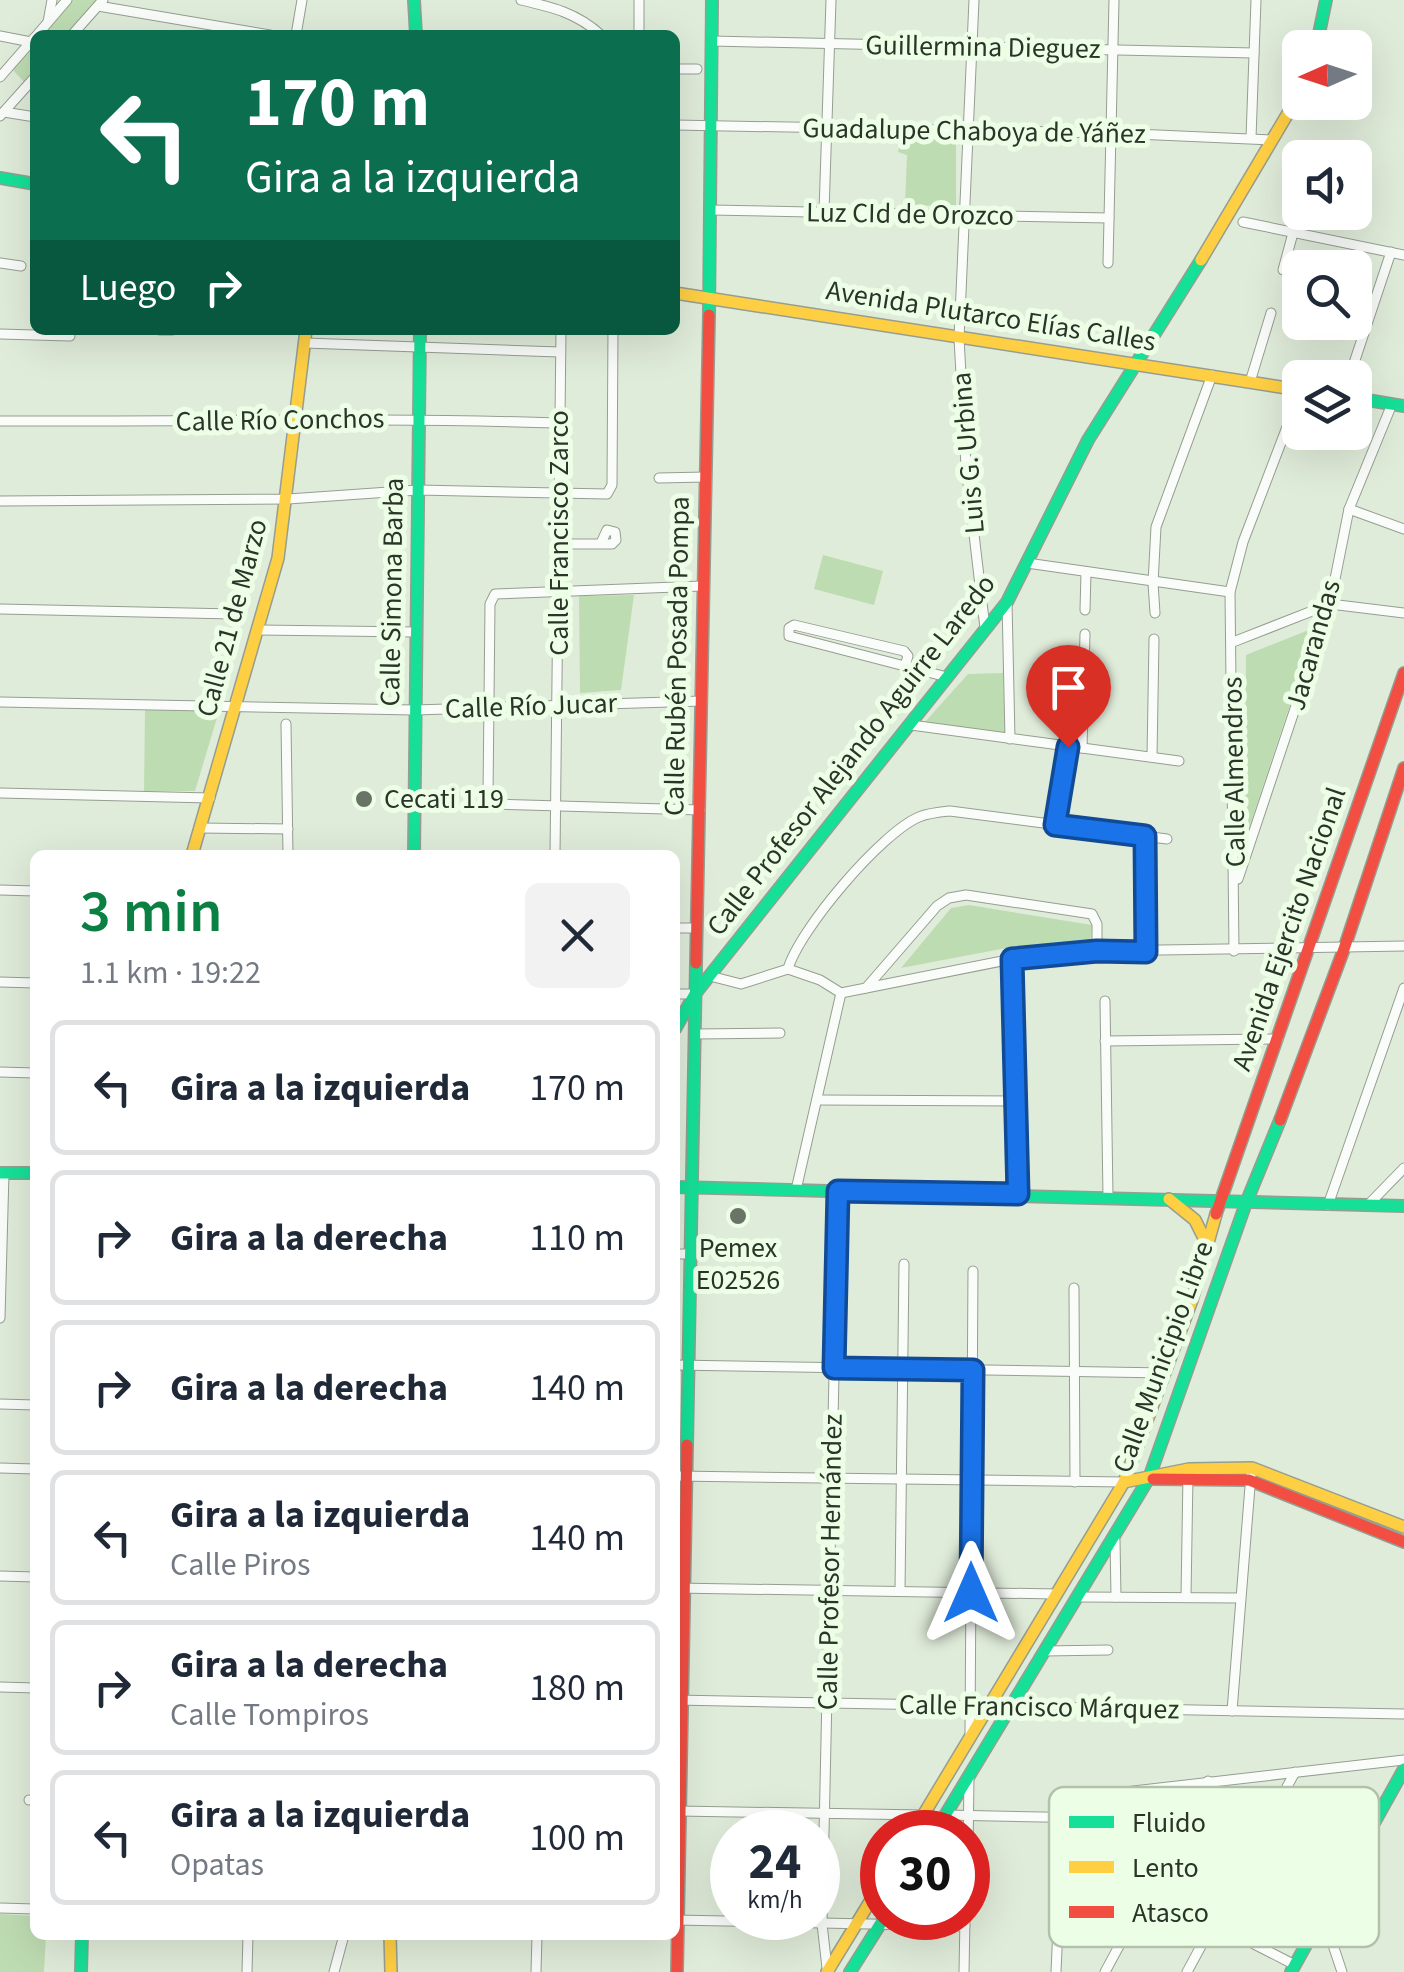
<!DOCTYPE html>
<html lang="es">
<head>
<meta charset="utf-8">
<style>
	:root { --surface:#fff; --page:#f2f2f3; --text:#1f2937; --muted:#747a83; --line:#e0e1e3; --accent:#0b8043 }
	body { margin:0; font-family:"Source Sans 3",sans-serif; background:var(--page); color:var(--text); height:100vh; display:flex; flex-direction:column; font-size:38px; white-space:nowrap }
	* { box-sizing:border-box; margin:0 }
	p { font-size:32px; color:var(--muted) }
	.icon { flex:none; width:55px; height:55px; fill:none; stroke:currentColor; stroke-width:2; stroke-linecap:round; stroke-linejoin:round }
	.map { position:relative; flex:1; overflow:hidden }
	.panel { position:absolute; left:30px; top:850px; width:650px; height:1090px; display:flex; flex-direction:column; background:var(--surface); border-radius:15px; box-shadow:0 10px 40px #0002 }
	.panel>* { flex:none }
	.banner { position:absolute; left:30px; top:30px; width:650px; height:305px; border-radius:15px; box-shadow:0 10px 40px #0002; background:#0b6e4f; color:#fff; overflow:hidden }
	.needle { width:65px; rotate:267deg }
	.buttons { position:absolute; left:1282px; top:30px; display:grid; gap:20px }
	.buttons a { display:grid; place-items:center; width:90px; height:90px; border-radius:15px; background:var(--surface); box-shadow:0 10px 40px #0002; font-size:50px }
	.speed { position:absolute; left:710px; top:1810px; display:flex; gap:20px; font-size:50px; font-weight:700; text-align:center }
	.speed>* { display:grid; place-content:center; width:130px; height:130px; border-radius:50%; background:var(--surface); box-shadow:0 10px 40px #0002; line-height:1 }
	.speed small { font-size:25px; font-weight:400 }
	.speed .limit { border:15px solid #d22; background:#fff; color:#111 }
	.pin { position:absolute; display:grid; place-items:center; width:85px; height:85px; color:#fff; margin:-102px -42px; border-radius:50% 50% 50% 0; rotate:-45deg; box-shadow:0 0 10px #0007 }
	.pin .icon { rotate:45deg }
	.me { position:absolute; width:110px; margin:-55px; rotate:0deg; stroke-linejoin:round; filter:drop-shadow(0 0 8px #0008) }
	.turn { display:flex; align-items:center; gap:35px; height:210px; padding:0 50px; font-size:45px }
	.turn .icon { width:130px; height:130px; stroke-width:2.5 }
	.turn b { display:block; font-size:70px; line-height:85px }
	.then { display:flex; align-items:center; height:95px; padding:0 50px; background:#0003; gap:20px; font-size:38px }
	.round { display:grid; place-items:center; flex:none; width:105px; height:105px; border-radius:15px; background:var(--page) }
	.summary { display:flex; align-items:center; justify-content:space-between; height:170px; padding:0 50px }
	h1 { font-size:60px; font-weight:600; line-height:75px; color:var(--accent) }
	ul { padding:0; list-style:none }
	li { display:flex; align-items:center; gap:30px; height:135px; margin:0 20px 15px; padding:0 30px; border:5px solid var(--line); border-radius:15px }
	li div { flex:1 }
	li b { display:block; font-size:38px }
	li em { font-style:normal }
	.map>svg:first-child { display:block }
	.green { fill:#bedcb2 }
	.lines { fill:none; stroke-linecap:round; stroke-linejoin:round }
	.street-casing { stroke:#959e91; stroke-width:11 }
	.fast-casing { stroke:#959e91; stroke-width:14 }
	.slow-casing { stroke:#959e91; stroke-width:14 }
	.jam-casing { stroke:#959e91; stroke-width:14 }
	.street { stroke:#fafcf9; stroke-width:9 }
	.fast { stroke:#16e098; stroke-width:11 }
	.slow { stroke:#ffcf43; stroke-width:11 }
	.jam { stroke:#f24e42; stroke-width:11 }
	.route-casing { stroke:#114b97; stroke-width:25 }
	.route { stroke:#1a73e8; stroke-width:18 }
	.poi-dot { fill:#6a7466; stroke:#ecfee5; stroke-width:4 }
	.labels { text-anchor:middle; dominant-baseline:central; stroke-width:10; stroke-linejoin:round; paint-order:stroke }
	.street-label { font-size:28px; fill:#2b3428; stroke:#ecfee5 }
	.poi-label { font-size:28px; fill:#2b3428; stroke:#ecfee5; text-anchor:start }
	.key { fill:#ecfee5; stroke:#b2c1ac; stroke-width:2.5 }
	.key-label { font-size:28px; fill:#2b3428 }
</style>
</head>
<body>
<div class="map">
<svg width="1404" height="1972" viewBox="0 0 1404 1972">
	<rect width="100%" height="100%" fill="#e0ecda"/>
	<g class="green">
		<polygon points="72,0 98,0 68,35 40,35"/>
		<polygon points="35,41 35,73 26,84 11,68"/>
		<polygon points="901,139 956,140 956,206 905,205 907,155 898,152"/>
		<polygon points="823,555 883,571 874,605 814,589"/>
		<polygon points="634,595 621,690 580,693 579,596"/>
		<polygon points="1316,627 1244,843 1246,655"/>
		<polygon points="1003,673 1005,734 925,722 968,674"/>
		<polygon points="145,710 219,711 195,791 144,791"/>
		<polygon points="969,905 1092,925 1090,945 1012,947 901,968 951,908"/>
		<polygon points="0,1914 35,1916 35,1935 46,1935 44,1972 0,1972"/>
	</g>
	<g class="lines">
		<defs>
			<g id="street">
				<path d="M521,0C552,7 577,13 601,35"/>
				<polyline points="974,0 959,338 966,466 985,628"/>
				<polyline points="98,6 270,35"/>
				<polyline points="48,22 52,0"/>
				<polyline points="37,35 67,0"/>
				<polyline points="72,35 103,0"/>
				<polyline points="296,35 302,0"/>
				<polyline points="639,35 639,0"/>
				<polyline points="0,36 31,42"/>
				<polyline points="712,41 1254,53"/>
				<polyline points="675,69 697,69"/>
				<polyline points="0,77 35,37"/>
				<polyline points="4,112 35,117"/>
				<polyline points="0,116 35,77"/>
				<polyline points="675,125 1112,133 1272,140"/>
				<polyline points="1251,138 1256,0"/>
				<polyline points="711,210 1109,218"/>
				<polyline points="824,212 831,0"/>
				<polyline points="1243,222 1404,255"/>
				<polyline points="0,263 21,266"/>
				<polyline points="1108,263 1114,0"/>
				<polyline points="1283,270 1300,207"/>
				<polyline points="160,330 172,330"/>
				<polyline points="0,334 70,336"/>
				<polyline points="305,343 560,352"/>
				<polyline points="1349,378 1391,252"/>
				<polyline points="1250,382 1271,313"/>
				<path d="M0,421C186,422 373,417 559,423"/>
				<polyline points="659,478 705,477"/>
				<polyline points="0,501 288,499 418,490 607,494 612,485 613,330"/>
				<polyline points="1349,509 1404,529"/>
				<polyline points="558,544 612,544 616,540 615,532 607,530 601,543"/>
				<polyline points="1027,563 1230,592"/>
				<polyline points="1007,602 1010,739"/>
				<polyline points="0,609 234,614"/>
				<polyline points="1085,610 1086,572"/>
				<polyline points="1155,613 1153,583 1156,527 1212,375"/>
				<polyline points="259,630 416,632"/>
				<polyline points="1233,642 1330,604 1404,613"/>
				<polyline points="905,666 908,656 904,651 794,625 789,628 789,636 947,677"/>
				<polyline points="0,702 415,710 702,701"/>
				<polyline points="286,724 288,855"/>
				<polyline points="911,725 1179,761"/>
				<polyline points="1082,748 1085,634"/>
				<polyline points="1152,757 1154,639"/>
				<polyline points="0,793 210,798"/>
				<polyline points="700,810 492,804 488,796 490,604 495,594 702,586"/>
				<polyline points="1055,825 1068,747"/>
				<polyline points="200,828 288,829"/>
				<polyline points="1145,837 1147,952"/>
				<polyline points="555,855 561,330"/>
				<polyline points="1238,879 1330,604 1349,509 1392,404"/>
				<polyline points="0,890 35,891"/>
				<polyline points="675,928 697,928"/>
				<polyline points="1234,951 1230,592 1243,542 1300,393"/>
				<polyline points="1012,959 1018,1194"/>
				<path d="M788,969C799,930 881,833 919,817C929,813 940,812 950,811L1167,839"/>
				<polyline points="710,976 741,984 788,969 820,980 841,993 1032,955 1097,951 1404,946"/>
				<polyline points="0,982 35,983"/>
				<polyline points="866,988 937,906 949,898 966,895 1092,914 1097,924 1097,951"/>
				<polyline points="675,994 695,994"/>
				<polyline points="1105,1001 1108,1197"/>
				<polyline points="695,1034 780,1033"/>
				<polyline points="1105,1041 1278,1039"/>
				<polyline points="0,1072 35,1073"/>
				<polyline points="817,1100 1017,1101"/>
				<polyline points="796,1190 841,993"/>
				<polyline points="1328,1205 1404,988"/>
				<polyline points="1368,1205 1404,1168"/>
				<polyline points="675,1254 691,1254"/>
				<polyline points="1074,1288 1075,1482"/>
				<polyline points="0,1318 4,1173"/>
				<polyline points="675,1365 1166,1373"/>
				<polyline points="0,1404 35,1405"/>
				<polyline points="0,1468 35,1469"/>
				<polyline points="675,1476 1124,1482"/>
				<polyline points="1115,1540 1116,1597"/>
				<polyline points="0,1576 35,1577"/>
				<polyline points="675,1588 1057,1594"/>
				<polyline points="900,1591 904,1264"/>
				<polyline points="1079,1597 1240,1598"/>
				<polyline points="1186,1597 1188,1475"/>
				<polyline points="1045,1651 1108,1650"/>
				<polyline points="0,1687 35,1688"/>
				<polyline points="675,1700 1404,1714"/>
				<polyline points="1232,1711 1251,1474"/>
				<polyline points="970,1734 973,1271"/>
				<polyline points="29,1800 35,1800"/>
				<polyline points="678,1811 924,1815"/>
				<polyline points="945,1815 1094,1818"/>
				<polyline points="968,1854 969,1777"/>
				<polyline points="0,1908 35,1909"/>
				<polyline points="1323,1915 1342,1972"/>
				<polyline points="675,1920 965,1926"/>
				<polyline points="1213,1923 1295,1965"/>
				<polyline points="827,1968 822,1924 838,1191"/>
				<polyline points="247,1972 248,1935"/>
				<polyline points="334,1972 344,1935"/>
				<polyline points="536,1972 537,1935"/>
				<polyline points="964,1972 965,1918"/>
				<polyline points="1056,1972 1059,1904 1101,1800 1107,1794 1404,1760"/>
				<polyline points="1105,1972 1208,1781"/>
				<polyline points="1187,1972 1295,1772"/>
			</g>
			<g id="fast">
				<polyline points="414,0 416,35"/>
				<polyline points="1316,48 1326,0"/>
				<polyline points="0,178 35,184"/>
				<polyline points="709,315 712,0"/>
				<polyline points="1355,398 1404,406"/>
				<polyline points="414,855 420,330"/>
				<polyline points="675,1029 695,994 1007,602 1088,440 1201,260"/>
				<polyline points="0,1173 35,1173"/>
				<polyline points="675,1187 1404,1206"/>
				<polyline points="687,1445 696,963"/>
				<polyline points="935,1832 1149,1478 1246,1203 1280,1120"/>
				<polyline points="81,1972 82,1935"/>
				<polyline points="850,1972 884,1918"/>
				<polyline points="1291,1972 1404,1769"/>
			</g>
			<g id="slow">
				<polyline points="1201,260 1300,93"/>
				<polyline points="675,293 1300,390"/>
				<polyline points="192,855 278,558 306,330"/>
				<polyline points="1169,1199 1195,1220 1208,1246"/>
				<polyline points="1124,1482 1189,1469 1252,1468 1404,1527"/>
				<polyline points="913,1832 1124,1482 1192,1300 1216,1214"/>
				<polyline points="390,1935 391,1972"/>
				<polyline points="827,1972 882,1882"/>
			</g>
			<g id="jam">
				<polyline points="696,963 709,315"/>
				<polyline points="1280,1120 1344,949 1404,768"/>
				<polyline points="1216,1214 1404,673"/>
				<polyline points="1153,1479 1249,1480 1404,1542"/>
				<polyline points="677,1972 687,1445"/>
			</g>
		</defs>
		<use href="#street" class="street-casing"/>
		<use href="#fast" class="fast-casing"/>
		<use href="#slow" class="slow-casing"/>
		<use href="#jam" class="jam-casing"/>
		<use href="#street" class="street"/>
		<use href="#fast" class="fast"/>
		<use href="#slow" class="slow"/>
		<use href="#jam" class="jam"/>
	</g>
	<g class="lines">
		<defs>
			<polyline id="route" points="971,1593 973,1370 834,1368 838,1191 1018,1194 1012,959 1097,951 1146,952 1145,836 1055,825 1068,747"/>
		</defs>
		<use href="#route" class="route-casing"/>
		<use href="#route" class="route"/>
	</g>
	<g class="poi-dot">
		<circle cx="364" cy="799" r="10"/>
		<circle cx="738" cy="1216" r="10"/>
	</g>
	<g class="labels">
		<g class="street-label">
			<text transform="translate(983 47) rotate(1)">Guillermina Dieguez</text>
			<text transform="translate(974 131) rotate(1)">Guadalupe Chaboya de Yáñez</text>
			<text transform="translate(910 214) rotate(1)">Luz CId de Orozco</text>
			<text transform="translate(991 316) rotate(9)">Avenida Plutarco Elías Calles</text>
			<text transform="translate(280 420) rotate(-1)">Calle Río Conchos</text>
			<text transform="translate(968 453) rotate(-95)">Luis G. Urbina</text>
			<text transform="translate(559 533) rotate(-90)">Calle Francisco Zarco</text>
			<text transform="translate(392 592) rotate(-89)">Calle Simona Barba</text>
			<text transform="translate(232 618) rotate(-75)">Calle 21 de Marzo</text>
			<text transform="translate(1313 645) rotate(-74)">Jacarandas</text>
			<text transform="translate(677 656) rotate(-89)">Calle Rubén Posada Pompa</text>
			<text transform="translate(531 706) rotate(-2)">Calle Río Jucar</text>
			<text transform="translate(851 755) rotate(-52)">Calle Profesor Alejando Aguirre Laredo</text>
			<text transform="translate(1234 772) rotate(-91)">Calle Almendros</text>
			<text transform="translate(1289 929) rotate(-71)">Avenida Ejercito Nacional</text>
			<text transform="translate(1163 1357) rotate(-70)">Calle Municipio Libre</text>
			<text transform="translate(830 1562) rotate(-89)">Calle Profesor Hernández</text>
			<text transform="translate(1039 1707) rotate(1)">Calle Francisco Márquez</text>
		</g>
		<g class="poi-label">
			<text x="384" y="799">Cecati 119</text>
			<text x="738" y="1248" text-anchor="middle">Pemex<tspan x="738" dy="32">E02526</tspan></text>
		</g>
	</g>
	<rect x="1049" y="1787" width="330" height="160" rx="15" class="key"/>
	<rect x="1069" y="1816" width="45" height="12" fill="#16e098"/>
	<rect x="1069" y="1861" width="45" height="12" fill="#ffcf43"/>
	<rect x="1069" y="1906" width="45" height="12" fill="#f24e42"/>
	<g class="key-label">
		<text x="1132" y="1832">Fluido</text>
		<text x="1132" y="1877">Lento</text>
		<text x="1132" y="1922">Atasco</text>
	</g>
</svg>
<div class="buttons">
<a><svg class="needle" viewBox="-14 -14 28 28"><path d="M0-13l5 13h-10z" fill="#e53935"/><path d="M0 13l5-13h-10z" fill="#747a83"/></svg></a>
<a><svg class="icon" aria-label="sound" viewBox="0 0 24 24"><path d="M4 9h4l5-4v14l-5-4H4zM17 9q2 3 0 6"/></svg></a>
<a><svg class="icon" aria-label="search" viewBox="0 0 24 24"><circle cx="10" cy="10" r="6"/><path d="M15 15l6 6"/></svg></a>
<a><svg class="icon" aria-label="layers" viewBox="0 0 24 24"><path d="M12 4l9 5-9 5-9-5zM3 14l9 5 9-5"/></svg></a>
</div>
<div class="speed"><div>24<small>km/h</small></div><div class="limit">30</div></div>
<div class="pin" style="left:1068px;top:747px;background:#d93025"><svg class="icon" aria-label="arrive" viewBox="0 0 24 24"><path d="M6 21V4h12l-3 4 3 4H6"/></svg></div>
<svg class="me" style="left:971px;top:1593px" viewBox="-20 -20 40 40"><path d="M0-17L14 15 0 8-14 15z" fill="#1a73e8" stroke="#fff" stroke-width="4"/></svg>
<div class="banner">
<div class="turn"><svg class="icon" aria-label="left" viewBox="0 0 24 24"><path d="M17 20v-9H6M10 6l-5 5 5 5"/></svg><div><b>170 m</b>Gira a la izquierda</div></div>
<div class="then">Luego<svg class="icon" aria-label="right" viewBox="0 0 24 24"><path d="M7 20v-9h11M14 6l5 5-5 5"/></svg></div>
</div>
<section class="panel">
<div class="summary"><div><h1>3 min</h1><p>1.1 km · 19:22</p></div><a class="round"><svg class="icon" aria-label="close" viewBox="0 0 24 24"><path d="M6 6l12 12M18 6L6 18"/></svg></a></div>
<ul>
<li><svg class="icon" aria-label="left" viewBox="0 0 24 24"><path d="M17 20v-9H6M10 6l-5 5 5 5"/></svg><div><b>Gira a la izquierda</b></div><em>170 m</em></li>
<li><svg class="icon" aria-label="right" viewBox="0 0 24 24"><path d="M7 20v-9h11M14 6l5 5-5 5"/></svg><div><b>Gira a la derecha</b></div><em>110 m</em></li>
<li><svg class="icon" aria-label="right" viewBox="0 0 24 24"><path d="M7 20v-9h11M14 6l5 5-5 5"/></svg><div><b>Gira a la derecha</b></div><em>140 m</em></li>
<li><svg class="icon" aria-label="left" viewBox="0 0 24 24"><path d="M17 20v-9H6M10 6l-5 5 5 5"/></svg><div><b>Gira a la izquierda</b><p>Calle Piros</p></div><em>140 m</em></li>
<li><svg class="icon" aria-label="right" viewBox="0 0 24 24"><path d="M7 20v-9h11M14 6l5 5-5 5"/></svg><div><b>Gira a la derecha</b><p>Calle Tompiros</p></div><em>180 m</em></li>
<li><svg class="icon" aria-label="left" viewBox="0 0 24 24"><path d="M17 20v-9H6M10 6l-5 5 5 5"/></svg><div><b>Gira a la izquierda</b><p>Opatas</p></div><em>100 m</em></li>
</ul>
</section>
</div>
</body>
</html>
